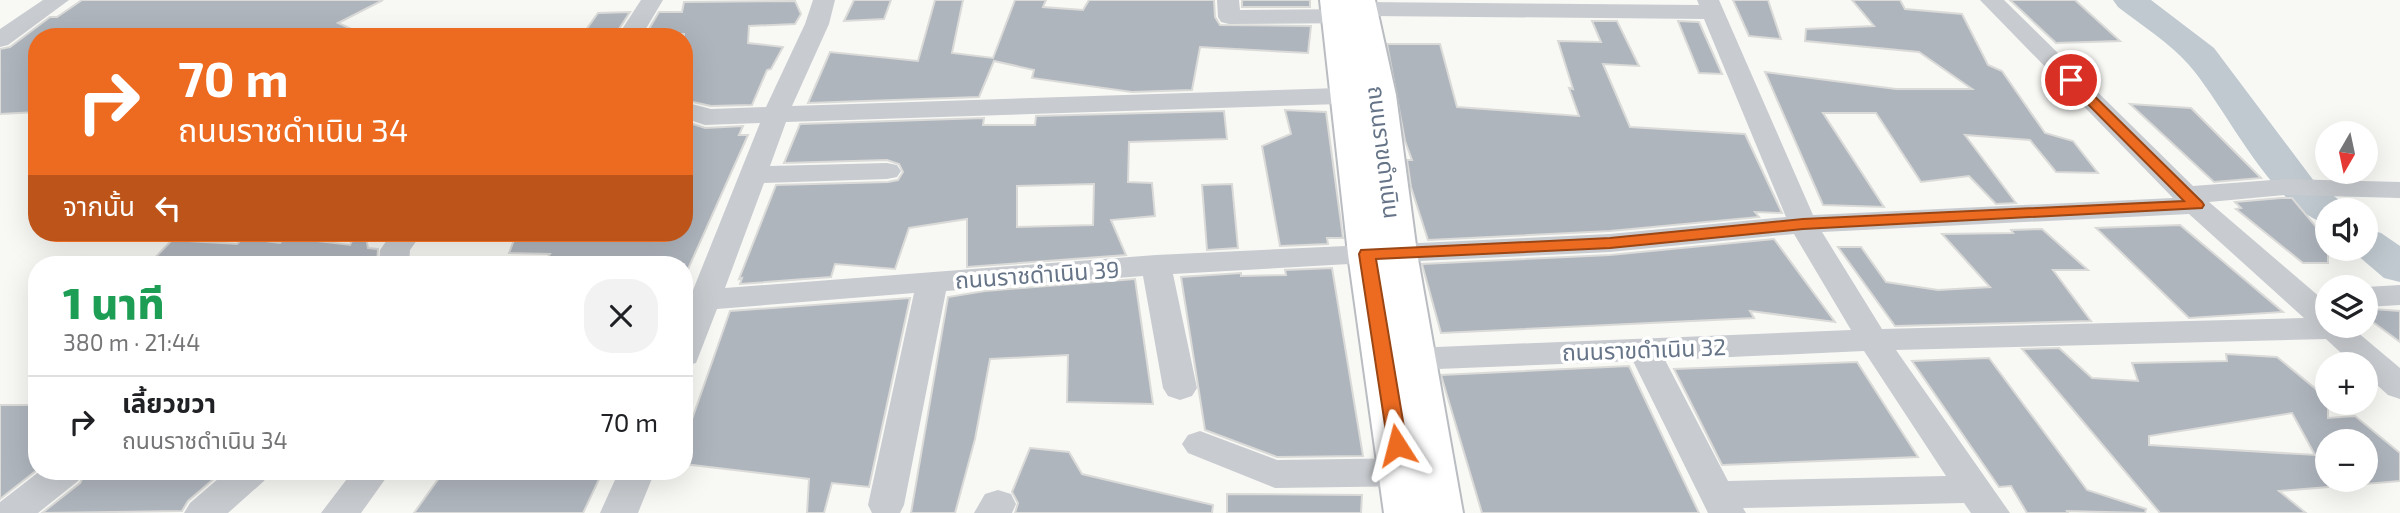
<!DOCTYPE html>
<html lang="th">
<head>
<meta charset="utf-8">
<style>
	:root { --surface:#fff; --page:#f2f2f2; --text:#202124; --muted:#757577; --line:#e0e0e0 }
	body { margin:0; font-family:"Exo 2","Noto Sans Thai",sans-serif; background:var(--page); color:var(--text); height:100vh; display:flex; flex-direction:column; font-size:26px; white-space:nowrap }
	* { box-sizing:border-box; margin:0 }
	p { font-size:23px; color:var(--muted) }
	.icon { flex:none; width:38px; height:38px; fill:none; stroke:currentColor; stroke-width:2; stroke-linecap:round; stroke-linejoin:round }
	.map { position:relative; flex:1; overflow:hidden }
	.side { position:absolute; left:28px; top:256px; width:665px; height:224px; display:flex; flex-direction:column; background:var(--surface); border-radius:28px; box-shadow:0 7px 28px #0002 }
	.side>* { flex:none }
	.top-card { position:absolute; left:28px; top:28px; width:665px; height:214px; border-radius:28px; box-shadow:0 7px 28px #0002; background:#ed6b21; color:#fff; overflow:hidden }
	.needle { width:46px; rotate:189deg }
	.tools { position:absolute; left:2315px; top:121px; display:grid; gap:14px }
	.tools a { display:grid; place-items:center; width:63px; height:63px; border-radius:50%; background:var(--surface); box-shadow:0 7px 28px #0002; font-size:35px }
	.pin { position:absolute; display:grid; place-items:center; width:60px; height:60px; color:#fff; margin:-30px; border:4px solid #fff; border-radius:50%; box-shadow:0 2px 7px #0007 }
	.me { position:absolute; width:77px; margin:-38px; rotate:351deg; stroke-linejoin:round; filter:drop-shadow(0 0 5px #0008) }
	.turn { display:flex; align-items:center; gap:24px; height:147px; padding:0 35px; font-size:32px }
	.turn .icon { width:91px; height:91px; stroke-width:2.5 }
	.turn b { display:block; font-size:49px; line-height:60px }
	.then { display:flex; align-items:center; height:66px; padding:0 35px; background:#0003; gap:14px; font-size:26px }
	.round { display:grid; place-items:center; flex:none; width:74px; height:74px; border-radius:28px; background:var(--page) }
	.overview { display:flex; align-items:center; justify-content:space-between; height:119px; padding:0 35px }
	h1 { font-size:42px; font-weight:800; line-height:52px; color:#1e9e55 }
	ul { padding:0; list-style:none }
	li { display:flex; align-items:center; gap:21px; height:91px; padding:0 35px; border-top:2px solid var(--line) }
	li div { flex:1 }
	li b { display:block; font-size:26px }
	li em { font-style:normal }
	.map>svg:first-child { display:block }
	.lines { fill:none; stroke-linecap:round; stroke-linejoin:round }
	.river { fill:#bfc9cf; fill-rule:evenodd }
	.building { fill:#afb5bd; stroke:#dadad8; stroke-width:2; fill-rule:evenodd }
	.major-casing { stroke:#b9bcc1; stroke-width:4 }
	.minor { fill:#c8cbcf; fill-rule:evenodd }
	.major { fill:#fff; fill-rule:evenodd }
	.route { fill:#ed6b21; stroke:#9a4615; stroke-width:2 }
	.labels { text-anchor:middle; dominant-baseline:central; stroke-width:7; stroke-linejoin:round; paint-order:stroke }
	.street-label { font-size:23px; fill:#667488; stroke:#fff }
</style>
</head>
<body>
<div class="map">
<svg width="2400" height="513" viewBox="0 0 2400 513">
	<rect width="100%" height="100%" fill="#f8f8f5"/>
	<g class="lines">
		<g class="river">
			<path d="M2113,0H2151L2214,48L2314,181L2343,203L2348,210H2328V224C2273,211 2226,107 2189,65C2170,43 2141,25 2118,7Z"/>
			<polygon points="2366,229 2381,233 2400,246 2400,282 2384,278 2349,248 2366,248"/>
		</g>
	</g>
	<g class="building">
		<polygon points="82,0 383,0 338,23 369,37 37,37 37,112 0,114 0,49 10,47 50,17 57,17"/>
		<polygon points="854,0 891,0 884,19 844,21"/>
		<polygon points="935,0 963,0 952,53 993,58 1015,0 1046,0 1043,7 1083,10 1089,0 1214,0 1215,17 1220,25 1311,26 1308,53 1200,47 1192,90 1132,92 1032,78 1034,70 994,61 979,97 808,103 830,52 918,61"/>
		<rect x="1242" y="0" width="68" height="7"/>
		<polygon points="1733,0 1768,0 1781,39 1749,36"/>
		<polygon points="1852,0 1900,0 1905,9 1962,14 1988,65 2002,71 2045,133 2073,141 2098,173 2056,172 2030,140 1965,135 2016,203 1996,204 1969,176 1921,182 1876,113 1823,113 1884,207 1823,205 1765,72 1896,89 1972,89 1919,52 1805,41 1806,29 1874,26"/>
		<polygon points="2010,0 2075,0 2120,41 2056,43"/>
		<polygon points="795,1 801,14 795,24 749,26 748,43 783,47 771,69 767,70 752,105 711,106 684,100 684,34 646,34 659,12 682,12 684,2"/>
		<polygon points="630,12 615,35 581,37 598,13"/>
		<polygon points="1592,21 1617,21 1639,66 1603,64 1630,127 1745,134 1782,213 1755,212 1759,217 1610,231 1428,240 1411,187 1407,160 1412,160 1405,141 1387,44 1440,44 1457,107 1579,116 1569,88 1573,89 1558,41 1601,42"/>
		<polygon points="1678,21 1699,22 1722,74 1699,73"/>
		<polygon points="2130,104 2191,108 2261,178 2214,182"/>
		<polygon points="1285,110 1326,112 1343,238 1327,238 1328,244 1280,246 1262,146 1291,134"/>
		<path d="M1224,111L1227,139L1129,142L1128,182L1152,183L1155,216L1111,220L1126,255L967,267V219L909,228L895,269L835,264L831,277L740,284L742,278L739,279L776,185L888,182L898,180L903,172L899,164L887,160L784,163L800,124L984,118L983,125H1035L1036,116ZM1094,184L1093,225L1017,227V186Z"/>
		<polygon points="684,121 705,128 743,126 739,135 748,135 684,278 684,264 543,264 550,254 509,253 517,233 684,233"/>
		<polygon points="1232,184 1238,248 1207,250 1202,185"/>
		<polygon points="2281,198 2292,198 2328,241 2328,263 2303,263 2236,209 2241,208 2235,202"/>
		<polygon points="2180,225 2283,312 2189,318 2096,228"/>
		<polygon points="2042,229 2088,270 2053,270 2091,321 1895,326 1838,247 1861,247 1886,282 1938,290 1990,287 1942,234 2013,233 2011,230"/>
		<polygon points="356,233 365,233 368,248 378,249 377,264 149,264 172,240 237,244 243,238 280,243 285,237 350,245"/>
		<polygon points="1774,239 1835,322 1750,311 1754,318 1441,333 1422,264 1610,255"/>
		<polygon points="1332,268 1363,456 1277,457 1205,430 1181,277 1241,273 1241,276 1286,275 1285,270"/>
		<polygon points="1135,279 1153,404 1067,402 1068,355 990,359 975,439 955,513 911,513 948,297 985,291"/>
		<polygon points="910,298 869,487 832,483 824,513 807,513 809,479 684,464 684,442 730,311"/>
		<polygon points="2373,309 2400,311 2400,342 2366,317 2366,310"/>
		<path d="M2059,348L2092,378L2138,381L2132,363L2227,361L2226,354L2277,357L2328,399V418L2355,416L2400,453V481L2366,484V441H2328V487L2279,491L2306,513H2160L2022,349ZM2292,413L2315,455L2149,445V436Z"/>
		<polygon points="1989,358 2087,490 2146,509 2145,513 2067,511 2068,513 2027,513 2011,486 1999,487 1912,361"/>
		<polygon points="1857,362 1918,457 1722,465 1674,369"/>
		<polygon points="1629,366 1699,513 1482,513 1441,375"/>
		<polygon points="0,405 37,405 37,470 0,499"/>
		<polygon points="1030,448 1069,452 1082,474 1213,505 1212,513 1015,513 1018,503 1012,492"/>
		<polygon points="86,471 223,471 188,501 182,511 42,513 80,483"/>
		<polygon points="444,471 603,471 583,513 414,513"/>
		<polygon points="1227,494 1362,495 1361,513 1227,513"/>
	</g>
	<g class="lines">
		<defs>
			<polygon id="major" points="1320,0 1375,0 1396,95 1417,253 1463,513 1384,513 1348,254"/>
		</defs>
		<use href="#major" class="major-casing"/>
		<g class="minor">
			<polygon points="43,0 69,0 8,45 0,47 0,29"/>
			<polygon points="641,0 663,0 641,37 617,37"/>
			<polygon points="813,0 835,0 829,24 792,106 1369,87 1378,90 1382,95 1378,100 1369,103 786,122 770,166 887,163 897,165 901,171 897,177 887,179 764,183 725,288 1156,255 1367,245 1377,247 1382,254 1377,261 1367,263 1173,274 1197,388 1192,396 1180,400 1168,396 1163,388 1143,276 946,291 904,505 900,513 872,513 868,505 914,293 717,309 696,363 684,366 684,291 693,290 760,123 705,125 684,118 684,102 711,109 766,107 805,24"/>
			<path d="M1217,0H1239L1240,10L1351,9L1354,4L1362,2L1699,5L1697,0H1719L1813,215L2173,198L1980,0H2004L2193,186L2285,179L2400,182V198L2285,195L2209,202L2328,304V326H2350L2400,368V399L2388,395L2366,375V364H2353L2326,339L1896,350L2010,513H1971L1964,503L1743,508L1746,513H1708L1633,361L1413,370L1401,367L1397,359L1401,351L1413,348L1851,330L1794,234L1610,252L1398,262L1388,260L1383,253L1388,246L1398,244L1610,234L1786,217L1704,19L1374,16L1371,21L1363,23L1229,24L1221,22L1218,17ZM2189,214L2304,318L1882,329L1822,232ZM1864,351L1946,476L1728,481L1665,360Z"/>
			<polygon points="392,233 422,233 410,250 409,264 379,264 380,250"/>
			<polygon points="2400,285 2400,305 2366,307 2366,287"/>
			<polygon points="1200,431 1277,460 1418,458 1431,462 1436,472 1431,482 1418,486 1275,488 1188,453 1182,444 1188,435"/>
			<polygon points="40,471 83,471 78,481 38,513 0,513 0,502"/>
			<polygon points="227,471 269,471 264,481 228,513 184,513 190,503"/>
			<polygon points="353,471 391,471 361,513 321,513"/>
			<polygon points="619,471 655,471 638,513 600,513"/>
			<polygon points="998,490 1011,494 1016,504 1012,513 974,513 985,494"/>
		</g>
		<use href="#major" class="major"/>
	</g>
	<polygon class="route" points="2071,77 2076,78 2202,202 2204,205 2202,208 1803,229 1610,248 1376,259 1407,445 1404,450 1391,450 1388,445 1359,254 1361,250 1610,238 1803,219 2184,201 2067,83 2067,78"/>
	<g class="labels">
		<g class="street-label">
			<text transform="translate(1385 152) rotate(83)">ถนนราขดำเนิน</text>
			<text transform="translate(1037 274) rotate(-4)">ถนนราชดำเนิน 39</text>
			<text transform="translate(1644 349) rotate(-2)">ถนนราขดำเนิน 32</text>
		</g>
	</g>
</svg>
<div class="tools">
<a><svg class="needle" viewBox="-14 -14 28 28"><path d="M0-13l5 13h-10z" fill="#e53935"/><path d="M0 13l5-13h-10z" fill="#757577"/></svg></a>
<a><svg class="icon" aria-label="sound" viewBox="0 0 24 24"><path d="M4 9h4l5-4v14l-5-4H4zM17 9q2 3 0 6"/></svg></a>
<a><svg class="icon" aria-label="layers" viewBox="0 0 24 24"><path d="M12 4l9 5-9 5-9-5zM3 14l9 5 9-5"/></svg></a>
<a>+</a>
<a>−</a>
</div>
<div class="pin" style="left:2071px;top:80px;background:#d93025"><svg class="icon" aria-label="arrive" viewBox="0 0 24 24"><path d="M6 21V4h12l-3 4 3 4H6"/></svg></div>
<svg class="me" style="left:1397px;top:445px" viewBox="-20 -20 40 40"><path d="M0-17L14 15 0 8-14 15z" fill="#ed6b21" stroke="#fff" stroke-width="4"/></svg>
<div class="top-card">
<div class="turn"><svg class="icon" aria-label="right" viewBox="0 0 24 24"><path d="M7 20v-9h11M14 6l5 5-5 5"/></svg><div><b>70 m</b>ถนนราชดำเนิน 34</div></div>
<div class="then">จากนั้น<svg class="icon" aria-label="left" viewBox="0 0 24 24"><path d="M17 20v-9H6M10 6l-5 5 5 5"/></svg></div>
</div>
<section class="side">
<div class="overview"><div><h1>1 นาที</h1><p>380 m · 21:44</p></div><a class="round"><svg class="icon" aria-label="close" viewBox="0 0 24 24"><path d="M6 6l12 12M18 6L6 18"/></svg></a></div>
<ul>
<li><svg class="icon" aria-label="right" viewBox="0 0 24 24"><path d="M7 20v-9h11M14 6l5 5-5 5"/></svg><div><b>เลี้ยวขวา</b><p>ถนนราชดำเนิน 34</p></div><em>70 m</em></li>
</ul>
</section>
</div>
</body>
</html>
